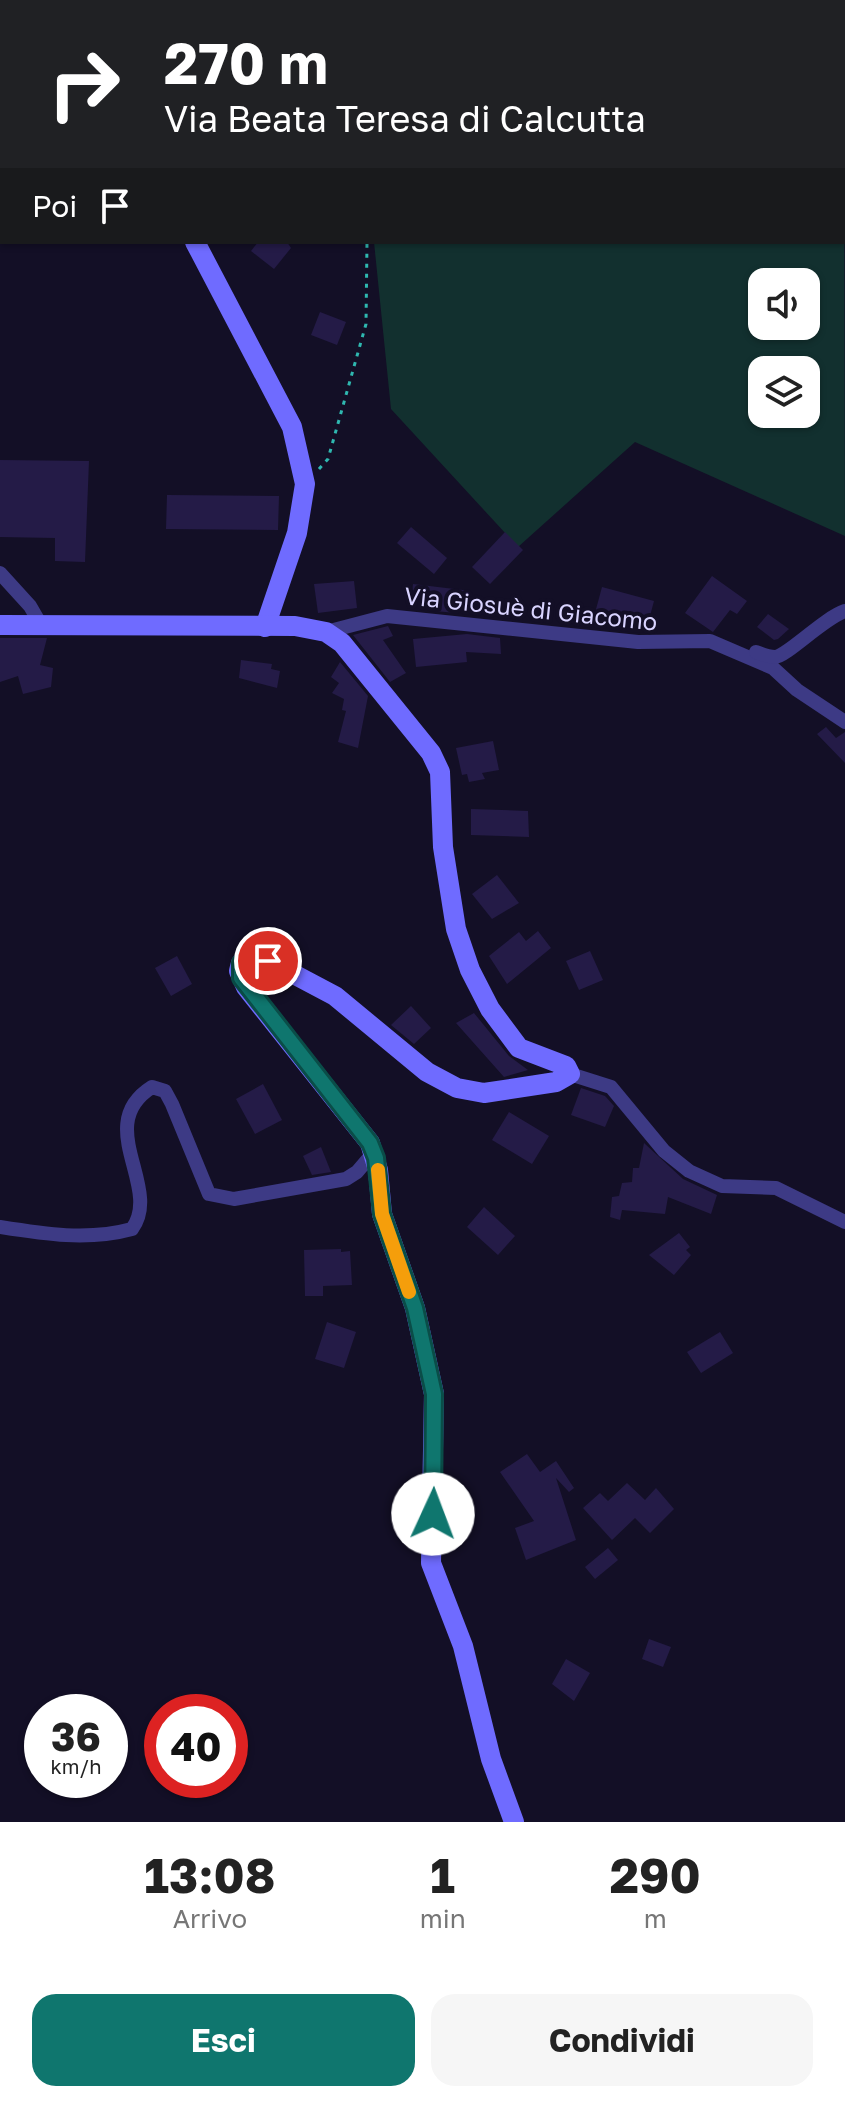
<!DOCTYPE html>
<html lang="it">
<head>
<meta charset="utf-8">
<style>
	:root { --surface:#fff; --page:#f6f6f6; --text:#222; --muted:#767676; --accent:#0f766e }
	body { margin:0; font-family:"Golos Text",sans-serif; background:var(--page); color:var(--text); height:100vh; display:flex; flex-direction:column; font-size:30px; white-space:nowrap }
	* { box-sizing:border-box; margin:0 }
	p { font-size:26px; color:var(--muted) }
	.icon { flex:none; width:44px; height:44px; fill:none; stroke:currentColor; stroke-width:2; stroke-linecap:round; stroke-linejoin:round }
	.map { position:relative; height:1822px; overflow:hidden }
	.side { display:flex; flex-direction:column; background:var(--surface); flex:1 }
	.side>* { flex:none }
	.top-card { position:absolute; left:0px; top:0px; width:846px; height:244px; box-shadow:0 2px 6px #0004; background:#202124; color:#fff; overflow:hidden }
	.tools { position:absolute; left:748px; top:268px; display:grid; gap:16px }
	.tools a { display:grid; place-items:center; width:72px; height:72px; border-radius:16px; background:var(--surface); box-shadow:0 2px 6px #0004; font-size:40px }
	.speed { position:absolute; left:24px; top:1694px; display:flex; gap:16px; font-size:40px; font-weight:700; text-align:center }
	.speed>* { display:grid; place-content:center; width:104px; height:104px; border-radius:50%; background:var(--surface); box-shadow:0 2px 6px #0004; line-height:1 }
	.speed small { font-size:20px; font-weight:400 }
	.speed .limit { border:12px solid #d22; background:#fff; color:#111 }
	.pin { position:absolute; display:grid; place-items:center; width:68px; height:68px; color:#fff; margin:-34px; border:4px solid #fff; border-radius:50%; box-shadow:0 2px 8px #0007 }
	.me { position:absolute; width:88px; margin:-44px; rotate:2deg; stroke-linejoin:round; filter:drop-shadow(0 0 6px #0008) }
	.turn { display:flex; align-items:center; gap:28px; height:168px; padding:0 32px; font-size:36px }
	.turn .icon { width:104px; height:104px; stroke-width:2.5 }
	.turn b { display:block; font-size:56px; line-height:68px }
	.then { display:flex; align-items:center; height:76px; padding:0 32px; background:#0003; gap:16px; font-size:30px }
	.eta { display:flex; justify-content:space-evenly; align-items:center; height:136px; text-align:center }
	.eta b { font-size:48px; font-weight:700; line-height:56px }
	.action { display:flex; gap:16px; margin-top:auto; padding:16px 32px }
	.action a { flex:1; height:92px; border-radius:24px; background:var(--accent); color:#fff; font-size:32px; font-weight:700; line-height:92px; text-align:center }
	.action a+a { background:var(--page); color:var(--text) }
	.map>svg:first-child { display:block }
	.green { fill:#12302f; fill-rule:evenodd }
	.building { fill:#241b47 }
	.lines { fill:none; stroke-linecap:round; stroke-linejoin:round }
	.path { stroke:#2fb8b0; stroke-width:3; stroke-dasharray:4 6; stroke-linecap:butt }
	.street { stroke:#3d3a85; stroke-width:14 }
	.secondary { stroke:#6f6bff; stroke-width:20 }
	.route-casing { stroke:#0a4d48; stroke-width:20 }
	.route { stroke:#0f766e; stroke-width:14 }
	.slow { stroke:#f59e0b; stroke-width:14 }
	.labels { text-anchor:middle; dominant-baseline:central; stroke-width:8; stroke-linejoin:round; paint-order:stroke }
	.street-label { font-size:24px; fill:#d9d4ff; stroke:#130f26 }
</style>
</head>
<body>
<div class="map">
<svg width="845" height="1822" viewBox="0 0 845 1822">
	<rect width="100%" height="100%" fill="#130f26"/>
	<g class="green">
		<polygon points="278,0 835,0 836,2 279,2"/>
		<path d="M844,44L845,536L635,442L518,547L391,409L374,242H844ZM762,282H806V326H762ZM762,370H806V414H762Z"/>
	</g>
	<g class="building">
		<polygon points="258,242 287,242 291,248 274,269 251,251"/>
		<polygon points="320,312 346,322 337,345 311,335"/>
		<polygon points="0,460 89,461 85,562 55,561 55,538 0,537"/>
		<polygon points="167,495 279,496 278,530 166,529"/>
		<polygon points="411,527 447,558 434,574 397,543"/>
		<polygon points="505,532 523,550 490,584 472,567"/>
		<polygon points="712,576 747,601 737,614 730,610 713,632 685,613"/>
		<polygon points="354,581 357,608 318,613 314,584"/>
		<polygon points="413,584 471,591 469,607 457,605 456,613 435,611 433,599 411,601"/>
		<polygon points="602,587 654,601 647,627 595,613"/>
		<polygon points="768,614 789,629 778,639 774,640 757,627"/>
		<polygon points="388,626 393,636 383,640 406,673 390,682 353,635"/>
		<polygon points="467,634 500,638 501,654 466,652 467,662 416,667 413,639"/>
		<polygon points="0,638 47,638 40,665 53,668 51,687 23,694 18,676 0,682"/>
		<polygon points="241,660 272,664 271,669 280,671 277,688 239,678"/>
		<polygon points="340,662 368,696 358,748 338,742 346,711 342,710 344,699 332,693 339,683 331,677"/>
		<polygon points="826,727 836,738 845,732 845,763 817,734"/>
		<polygon points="493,741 499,770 482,773 485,779 469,782 467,774 462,775 456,748"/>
		<polygon points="471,809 528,811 529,837 471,835"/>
		<polygon points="497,875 519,903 492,919 472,894"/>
		<polygon points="538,931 551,948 507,984 489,956 519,932 526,941"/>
		<polygon points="590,951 603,980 579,990 566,961"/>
		<polygon points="177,956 192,984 171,996 155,968"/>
		<polygon points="411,1006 431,1028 414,1044 391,1025"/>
		<polygon points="474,1013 509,1056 528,1070 504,1077 456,1023"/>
		<polygon points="263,1084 282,1120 255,1134 236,1099"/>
		<polygon points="581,1088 605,1096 614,1106 605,1127 571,1115"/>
		<polygon points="509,1112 549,1136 532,1164 492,1140"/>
		<polygon points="644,1143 683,1179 717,1195 711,1214 668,1197 665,1214 622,1210 620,1220 610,1217 612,1197 619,1196 622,1183 632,1182 633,1168 639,1168"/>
		<polygon points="321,1147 331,1172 312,1175 303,1156"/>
		<polygon points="484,1207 515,1236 498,1255 467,1227"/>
		<polygon points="679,1233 690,1247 686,1250 691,1255 674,1275 649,1255"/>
		<polygon points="341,1249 341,1252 350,1251 352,1285 323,1286 323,1296 305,1296 304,1250"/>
		<polygon points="327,1322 356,1332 344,1368 315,1359"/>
		<polygon points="720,1332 733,1353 701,1373 687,1352"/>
		<polygon points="527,1454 540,1472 556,1461 574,1488 569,1492 556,1478 576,1540 526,1560 515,1528 534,1521 500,1472"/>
		<polygon points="627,1483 645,1500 656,1488 674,1509 650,1533 635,1518 612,1540 583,1508 600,1493 608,1501"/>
		<polygon points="608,1548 618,1560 595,1579 585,1567"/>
		<polygon points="649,1639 671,1647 663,1667 642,1659"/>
		<polygon points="566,1659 590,1673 574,1701 552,1684"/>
	</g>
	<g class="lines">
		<g class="path">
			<polyline points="319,0 319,2"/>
			<polyline points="319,469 328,459 366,324 367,242"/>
		</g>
		<g class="street">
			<polyline points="0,573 30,606 41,625"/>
			<polyline points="326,632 387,616 638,642 710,641 773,668 797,690 845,722"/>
			<path d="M756,652C761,654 769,657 775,657C787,656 824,618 845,611"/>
			<polyline points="570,1074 611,1087 664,1151 689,1171 722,1186 776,1188 845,1222"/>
			<path d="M0,1227C44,1234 88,1241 132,1229C163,1187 92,1125 152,1087L165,1091L172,1104L209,1194L234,1199L346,1179L357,1172L374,1152"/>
		</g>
		<g class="secondary">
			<polyline points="181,2 182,0"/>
			<polyline points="195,242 292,427 305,484 297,533 265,627"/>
			<polyline points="0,625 295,626 326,632 342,643 431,753 440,772 443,847 456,929 470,970 490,1009 519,1048 566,1066 570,1074 556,1082 484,1093 457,1088 427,1072 335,996 284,969 250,957 241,963 239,971 246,987 370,1143 378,1170 382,1214 415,1308 434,1394 431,1563 463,1646 491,1759 514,1822"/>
		</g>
	</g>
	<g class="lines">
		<defs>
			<path id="route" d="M268,961C257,958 250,955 241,963V978L370,1143L376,1158L382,1214L415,1308L434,1394L433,1514"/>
		</defs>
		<use href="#route" class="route-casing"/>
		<use href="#route" class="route"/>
		<polyline class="slow" points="378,1170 382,1214 409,1292"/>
	</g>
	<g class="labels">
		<g class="street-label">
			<text transform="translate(531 608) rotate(6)">Via Giosuè di Giacomo</text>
		</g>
	</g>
</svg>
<div class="tools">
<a><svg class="icon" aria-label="sound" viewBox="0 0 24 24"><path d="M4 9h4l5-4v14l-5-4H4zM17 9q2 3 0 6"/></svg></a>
<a><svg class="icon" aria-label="layers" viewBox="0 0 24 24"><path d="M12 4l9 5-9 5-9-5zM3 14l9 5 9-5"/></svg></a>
</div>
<div class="speed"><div>36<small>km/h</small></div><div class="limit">40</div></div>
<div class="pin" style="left:268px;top:961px;background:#d93025"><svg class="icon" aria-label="arrive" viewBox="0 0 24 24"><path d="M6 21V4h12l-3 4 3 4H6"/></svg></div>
<svg class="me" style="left:433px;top:1514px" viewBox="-20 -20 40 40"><circle r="19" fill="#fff"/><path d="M0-13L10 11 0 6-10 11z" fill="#0f766e"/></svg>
<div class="top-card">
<div class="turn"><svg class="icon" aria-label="right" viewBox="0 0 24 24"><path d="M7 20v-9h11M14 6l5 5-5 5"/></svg><div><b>270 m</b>Via Beata Teresa di Calcutta</div></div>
<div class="then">Poi<svg class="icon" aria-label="arrive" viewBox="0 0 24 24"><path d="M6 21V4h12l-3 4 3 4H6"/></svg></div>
</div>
</div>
<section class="side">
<div class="eta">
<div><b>13:08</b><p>Arrivo</p></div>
<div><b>1</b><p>min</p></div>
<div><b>290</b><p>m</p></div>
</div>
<div class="action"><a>Esci</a><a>Condividi</a></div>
</section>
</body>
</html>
